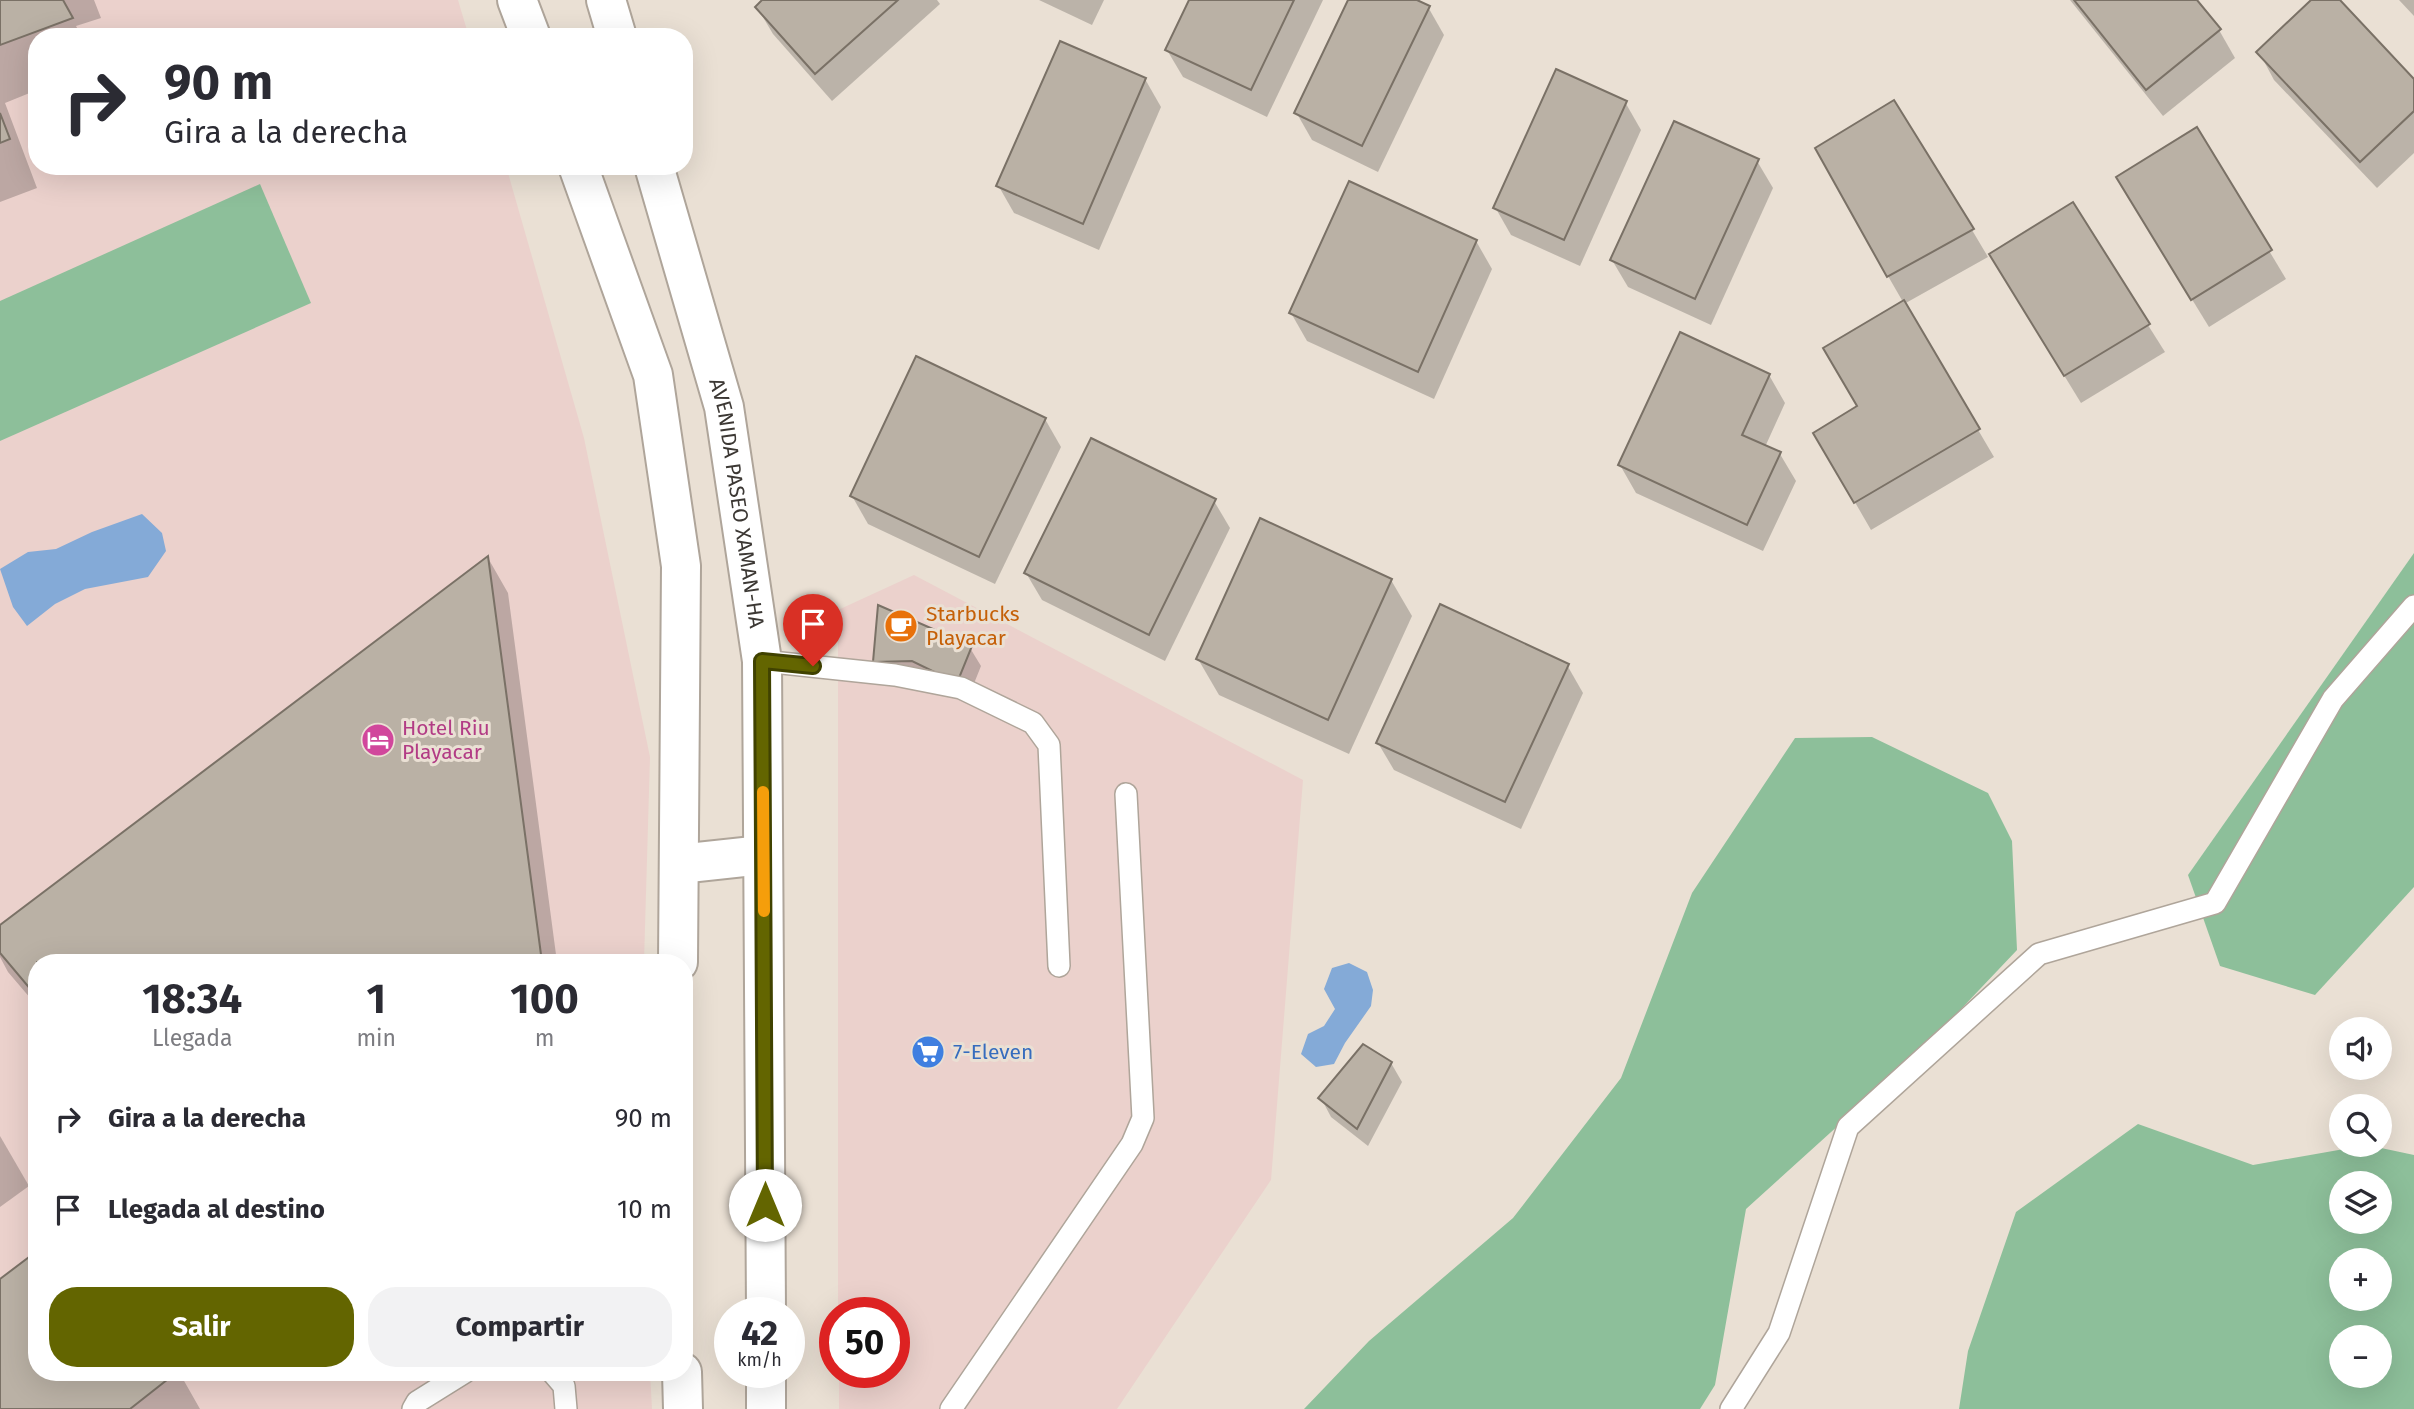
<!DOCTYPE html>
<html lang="es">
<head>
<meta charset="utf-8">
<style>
	:root { --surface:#fff; --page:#f2f2f3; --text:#2b2b33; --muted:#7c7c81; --accent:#636500 }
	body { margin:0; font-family:"Fira Sans",sans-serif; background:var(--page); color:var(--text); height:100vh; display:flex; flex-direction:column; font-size:26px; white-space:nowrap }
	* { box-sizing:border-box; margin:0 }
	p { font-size:23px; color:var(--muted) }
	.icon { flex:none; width:38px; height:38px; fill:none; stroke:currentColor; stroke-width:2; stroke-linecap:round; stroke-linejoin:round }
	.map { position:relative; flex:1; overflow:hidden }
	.panel { position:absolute; left:28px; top:954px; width:665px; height:427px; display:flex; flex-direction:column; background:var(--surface); border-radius:28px; box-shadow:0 7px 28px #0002 }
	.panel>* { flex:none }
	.guide { position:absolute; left:28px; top:28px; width:665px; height:147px; border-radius:28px; box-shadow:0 7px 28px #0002; background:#fff; color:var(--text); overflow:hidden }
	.tools { position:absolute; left:2329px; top:1017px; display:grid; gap:14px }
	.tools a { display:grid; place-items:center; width:63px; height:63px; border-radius:50%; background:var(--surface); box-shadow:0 7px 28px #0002; font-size:35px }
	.speed { position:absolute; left:714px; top:1297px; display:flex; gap:14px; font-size:35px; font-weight:700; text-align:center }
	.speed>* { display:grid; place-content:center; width:91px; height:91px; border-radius:50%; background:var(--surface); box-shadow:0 7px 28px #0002; line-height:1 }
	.speed small { font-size:18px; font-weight:400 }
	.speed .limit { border:10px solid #d22; background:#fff; color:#111 }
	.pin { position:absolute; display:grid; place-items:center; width:60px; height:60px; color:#fff; margin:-72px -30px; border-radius:50% 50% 50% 0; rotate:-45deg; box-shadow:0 0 7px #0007 }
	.pin .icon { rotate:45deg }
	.me { position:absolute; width:77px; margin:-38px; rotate:0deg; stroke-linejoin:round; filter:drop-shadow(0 0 5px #0008) }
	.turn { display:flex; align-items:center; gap:24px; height:147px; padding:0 21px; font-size:32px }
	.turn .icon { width:91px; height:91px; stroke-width:2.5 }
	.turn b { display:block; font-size:49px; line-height:60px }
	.eta { display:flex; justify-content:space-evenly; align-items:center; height:119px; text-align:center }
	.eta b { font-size:42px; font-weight:700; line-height:49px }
	.primary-button { display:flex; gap:14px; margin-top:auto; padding:14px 21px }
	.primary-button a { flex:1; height:80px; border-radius:28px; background:var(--accent); color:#fff; font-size:28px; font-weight:700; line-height:80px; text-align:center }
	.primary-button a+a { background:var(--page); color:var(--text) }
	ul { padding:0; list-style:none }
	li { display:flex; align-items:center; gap:21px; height:91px; padding:0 21px }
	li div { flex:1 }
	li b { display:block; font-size:26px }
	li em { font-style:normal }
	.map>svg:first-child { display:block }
	.commercial { fill:#ebd1cc }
	.green { fill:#8dbf9a; fill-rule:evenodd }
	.water { fill:#84aad7 }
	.shadow { fill:#0003 }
	.building { fill:#bab1a5; stroke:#7a7166; stroke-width:2 }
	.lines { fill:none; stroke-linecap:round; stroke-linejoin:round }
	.service-casing { stroke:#afa59a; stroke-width:24 }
	.secondary-casing { stroke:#afa59a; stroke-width:42 }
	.service { stroke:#fff; stroke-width:21 }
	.secondary { stroke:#fff; stroke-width:38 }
	.route-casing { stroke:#404200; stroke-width:18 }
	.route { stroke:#636500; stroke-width:12 }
	.slow { stroke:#f59e0b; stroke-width:12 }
	.labels { text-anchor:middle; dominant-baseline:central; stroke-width:6; stroke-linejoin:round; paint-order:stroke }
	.street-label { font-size:21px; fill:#3c3834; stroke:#eae0d4 }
	.food-label { font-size:21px; fill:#c56008; stroke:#eae0d4; text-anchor:start }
	.hotel-label { font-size:21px; fill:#b23c85; stroke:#eae0d4; text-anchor:start }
	.shop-label { font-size:21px; fill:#366cbe; stroke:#eae0d4; text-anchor:start }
</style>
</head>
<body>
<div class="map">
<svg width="2414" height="1409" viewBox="0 0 2414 1409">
	<rect width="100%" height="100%" fill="#eae0d4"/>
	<g class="commercial">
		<polygon points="0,0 458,0 469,37 37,37 37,166 506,166 584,438 650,757 644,962 37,962 37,1372 650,1372 652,1409 0,1409"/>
		<polygon points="914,575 1303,780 1271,1180 1117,1409 839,1409 839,1372 894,1372 894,1312 838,1312 838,610"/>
	</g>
	<g class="green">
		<polygon points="260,184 311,303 0,441 0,301"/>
		<polygon points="2414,553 2414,887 2315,995 2220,966 2188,875"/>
		<polygon points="1872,737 1988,793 2012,841 2017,950 1924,1048 1746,1209 1715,1385 1700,1409 1304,1409 1369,1341 1513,1218 1621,1078 1692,893 1795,738"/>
		<path d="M2138,1124L2253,1165L2367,1145L2414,1155V1409H1959L1968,1351L2016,1212ZM2342,1183H2380V1222H2342ZM2342,1260H2380V1298H2342ZM2342,1337H2380V1376H2342Z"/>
	</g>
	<g class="water">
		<polygon points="142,514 162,533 166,551 148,577 85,589 55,604 27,626 13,607 0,569 28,552 56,549 92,532"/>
		<polygon points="1349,963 1367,972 1373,990 1371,1006 1345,1043 1334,1064 1316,1067 1301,1054 1308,1034 1324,1026 1335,1009 1324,989 1332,968"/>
	</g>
	<g class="shadow">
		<polygon points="0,0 94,0 101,18 76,26 82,37 37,37 37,90 5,103 37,188 0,202"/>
		<polygon points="765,0 937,0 940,4 832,101 773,34 757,7"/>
		<polygon points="1039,0 1104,0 1092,25"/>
		<polygon points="1191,0 1323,0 1267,117 1183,77 1167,50"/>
		<polygon points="1350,0 1413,0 1428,7 1444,35 1378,172 1312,140 1296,112"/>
		<polygon points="2070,0 2195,0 2219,30 2235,58 2163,116"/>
		<polygon points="2314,0 2337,0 2414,82 2414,153 2377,188 2274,80 2259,52"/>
		<polygon points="2399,0 2414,0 2414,16"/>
		<polygon points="1145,79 1161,107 1099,250 1014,213 998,185"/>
		<polygon points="1625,102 1641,130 1580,266 1511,235 1495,207"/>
		<polygon points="2196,129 2286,279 2209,327 2134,205"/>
		<polygon points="1757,161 1773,188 1711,325 1628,287 1612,260"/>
		<polygon points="2072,205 2165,352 2081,403 2007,282"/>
		<polygon points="1972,230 1988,257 1904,304 1994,457 1871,530 1815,433 1859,407 1903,302 1888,276"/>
		<polygon points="1476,241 1492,269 1434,399 1307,341 1291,313"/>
		<polygon points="1769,375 1785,403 1765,447 1780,454 1796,481 1763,551 1636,493 1620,465"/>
		<polygon points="1045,419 1061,447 995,584 868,524 852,496"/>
		<polygon points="1214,501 1230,528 1165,661 1042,600 1026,573"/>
		<polygon points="488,558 508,593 557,962 37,962 37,1006 8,972 0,957 0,927"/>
		<polygon points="1391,580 1412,616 1349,754 1219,695 1198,659"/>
		<polygon points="880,608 970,648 981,666 967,701 924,679 886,681 875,662"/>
		<polygon points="1567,665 1583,693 1521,829 1394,770 1378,743"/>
		<polygon points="1391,1063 1402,1082 1368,1146 1331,1117 1321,1098"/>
		<polygon points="0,1136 29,1186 0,1207"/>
		<polygon points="0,1281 37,1372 179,1372 200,1409 0,1409"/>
	</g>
	<g class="building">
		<polygon points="0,0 63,0 73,18 0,45"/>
		<polygon points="762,0 898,0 815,74 755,7"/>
		<polygon points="1189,0 1294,0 1251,90 1165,50"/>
		<polygon points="1348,0 1417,0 1430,6 1362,146 1294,113"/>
		<polygon points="2074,0 2197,0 2221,29 2146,90"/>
		<polygon points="2311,0 2340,0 2414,79 2414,111 2360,162 2256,52"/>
		<polygon points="1060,41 1146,78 1083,224 996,186"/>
		<polygon points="1556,69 1627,101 1564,240 1493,208"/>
		<polygon points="1894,100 1974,229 1887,277 1815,148"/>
		<polygon points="0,113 10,139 0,143"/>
		<polygon points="1674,121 1759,159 1695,299 1610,260"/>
		<polygon points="2197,127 2272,250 2191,300 2116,177"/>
		<polygon points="1349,181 1477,240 1418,372 1289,313"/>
		<polygon points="2073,202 2150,324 2064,376 1989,254"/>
		<polygon points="1904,300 1980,429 1854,503 1813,433 1857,406 1823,348"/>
		<polygon points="1680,332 1770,374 1742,435 1781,452 1747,525 1618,465"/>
		<polygon points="916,356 1046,418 979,557 850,496"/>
		<polygon points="1091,438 1216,499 1149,635 1024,573"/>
		<polygon points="1260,518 1392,579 1328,720 1196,659"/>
		<polygon points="488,556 542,962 37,962 37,997 0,953 0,925"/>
		<polygon points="1440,604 1569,664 1505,802 1376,743"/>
		<polygon points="878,605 972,646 957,683 912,661 873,662"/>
		<polygon points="1363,1044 1392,1062 1357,1129 1318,1098"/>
		<polygon points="37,1251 37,1372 177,1372 130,1409 0,1409 0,1279"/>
	</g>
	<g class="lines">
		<defs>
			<g id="service">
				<polyline points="762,661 895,675 961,688 1033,723 1049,745 1059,966"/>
				<polyline points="552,1372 564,1386 566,1409"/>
				<polyline points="413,1409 417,1402 465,1372"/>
				<polyline points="951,1409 1132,1144 1143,1118 1126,794"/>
				<polyline points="1731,1409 1779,1333 1848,1127 2039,954 2215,903 2333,699 2414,606"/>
			</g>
			<g id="secondary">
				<polyline points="517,0 531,37"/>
				<polyline points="606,0 617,37"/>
				<polyline points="578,166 653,375 681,566 678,962"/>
				<path id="s1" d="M654,166L724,407L762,661L766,1312"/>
				<polyline points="679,864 763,855"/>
				<polyline points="682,1372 683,1409"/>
				<polyline points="766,1372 766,1409"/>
			</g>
		</defs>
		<use href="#service" class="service-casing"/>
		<use href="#secondary" class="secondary-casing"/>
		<use href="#service" class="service"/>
		<use href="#secondary" class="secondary"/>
	</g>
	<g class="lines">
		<defs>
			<polyline id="route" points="765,1205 762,661 813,666"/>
		</defs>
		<use href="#route" class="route-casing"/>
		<use href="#route" class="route"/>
		<polyline class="slow" points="763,792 764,911"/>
	</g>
	<defs>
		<symbol id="cafe-disc" viewBox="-11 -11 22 22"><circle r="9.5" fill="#e8710a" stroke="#eae0d4"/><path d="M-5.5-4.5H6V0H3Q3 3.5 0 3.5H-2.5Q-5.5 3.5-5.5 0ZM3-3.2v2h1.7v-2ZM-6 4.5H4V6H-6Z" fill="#fff"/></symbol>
		<symbol id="hotel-disc" viewBox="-11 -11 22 22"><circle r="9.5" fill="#d1479c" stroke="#eae0d4"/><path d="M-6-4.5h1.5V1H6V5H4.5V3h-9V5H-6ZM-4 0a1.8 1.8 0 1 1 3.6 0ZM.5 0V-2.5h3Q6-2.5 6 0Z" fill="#fff"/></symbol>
		<symbol id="supermarket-disc" viewBox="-11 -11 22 22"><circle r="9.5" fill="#3f7fe0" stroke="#eae0d4"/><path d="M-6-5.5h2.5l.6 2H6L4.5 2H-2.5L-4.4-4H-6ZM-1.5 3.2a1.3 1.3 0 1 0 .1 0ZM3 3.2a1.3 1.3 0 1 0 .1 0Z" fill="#fff"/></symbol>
	</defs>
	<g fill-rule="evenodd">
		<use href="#cafe-disc" x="882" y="607" width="38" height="38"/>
		<use href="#hotel-disc" x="359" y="721" width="38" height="38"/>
		<use href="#supermarket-disc" x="909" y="1033" width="38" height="38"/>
	</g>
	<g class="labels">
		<g class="street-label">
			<text stroke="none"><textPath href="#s1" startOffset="348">AVENIDA PASEO XAMAN-HA</textPath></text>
		</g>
		<g class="food-label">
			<text x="926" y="614">Starbucks<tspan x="926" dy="24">Playacar</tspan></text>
		</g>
		<g class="hotel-label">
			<text x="402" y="728">Hotel Riu<tspan x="402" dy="24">Playacar</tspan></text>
		</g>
		<g class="shop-label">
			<text x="953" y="1052">7-Eleven</text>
		</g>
	</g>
</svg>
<div class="tools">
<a><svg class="icon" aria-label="sound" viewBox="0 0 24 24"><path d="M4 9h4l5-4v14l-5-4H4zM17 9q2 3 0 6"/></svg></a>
<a><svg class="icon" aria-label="search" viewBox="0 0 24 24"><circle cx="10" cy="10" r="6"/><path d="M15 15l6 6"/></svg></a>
<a><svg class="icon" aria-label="layers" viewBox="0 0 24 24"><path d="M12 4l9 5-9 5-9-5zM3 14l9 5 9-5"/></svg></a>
<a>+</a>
<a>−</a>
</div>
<div class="speed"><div>42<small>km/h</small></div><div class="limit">50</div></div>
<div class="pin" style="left:813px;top:666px;background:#d93025"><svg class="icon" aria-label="arrive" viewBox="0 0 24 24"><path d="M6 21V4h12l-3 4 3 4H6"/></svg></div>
<svg class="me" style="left:765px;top:1205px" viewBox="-20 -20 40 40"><circle r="19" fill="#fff"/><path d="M0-13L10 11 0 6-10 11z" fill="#636500"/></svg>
<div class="guide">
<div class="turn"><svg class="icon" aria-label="right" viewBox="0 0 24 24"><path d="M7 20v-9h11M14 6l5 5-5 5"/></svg><div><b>90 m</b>Gira a la derecha</div></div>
</div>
<section class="panel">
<div class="eta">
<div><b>18:34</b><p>Llegada</p></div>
<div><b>1</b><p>min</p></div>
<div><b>100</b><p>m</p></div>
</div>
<ul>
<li><svg class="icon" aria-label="right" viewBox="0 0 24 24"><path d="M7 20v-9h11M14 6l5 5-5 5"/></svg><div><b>Gira a la derecha</b></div><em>90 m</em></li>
<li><svg class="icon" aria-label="arrive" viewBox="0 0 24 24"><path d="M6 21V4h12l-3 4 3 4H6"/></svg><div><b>Llegada al destino</b></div><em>10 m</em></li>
</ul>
<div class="primary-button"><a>Salir</a><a>Compartir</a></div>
</section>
</div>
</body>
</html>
